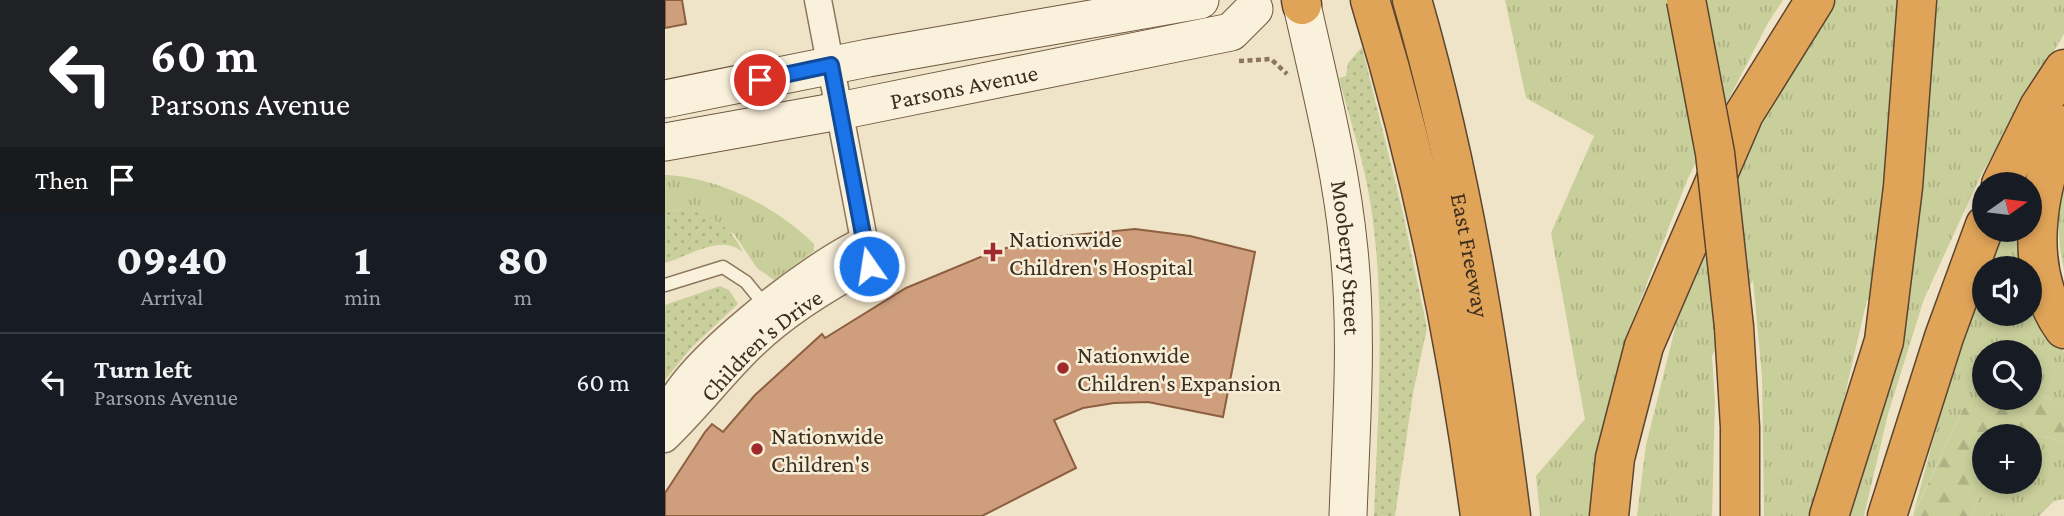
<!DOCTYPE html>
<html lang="en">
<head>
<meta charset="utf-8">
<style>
	:root { --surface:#171b24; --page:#242831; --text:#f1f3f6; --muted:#9ea1a6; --line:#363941 }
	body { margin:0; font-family:"Crimson Pro",serif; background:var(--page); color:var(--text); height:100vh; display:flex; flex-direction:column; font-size:26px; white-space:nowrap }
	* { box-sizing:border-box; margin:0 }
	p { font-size:23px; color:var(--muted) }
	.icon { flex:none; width:38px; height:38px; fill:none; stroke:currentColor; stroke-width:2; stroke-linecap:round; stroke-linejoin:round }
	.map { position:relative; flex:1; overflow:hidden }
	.details { display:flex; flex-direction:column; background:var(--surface); width:665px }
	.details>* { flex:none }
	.top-card { background:#202124; color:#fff; overflow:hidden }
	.needle { width:46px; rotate:76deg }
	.fabs { position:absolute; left:1307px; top:172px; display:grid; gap:14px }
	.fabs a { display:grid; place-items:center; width:70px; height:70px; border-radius:50%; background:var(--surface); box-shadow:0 4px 10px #0003; font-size:35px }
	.pin { position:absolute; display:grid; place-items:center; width:60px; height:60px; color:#fff; margin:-30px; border:4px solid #fff; border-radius:50%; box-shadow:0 2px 7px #0007 }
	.me { position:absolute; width:77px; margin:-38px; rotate:347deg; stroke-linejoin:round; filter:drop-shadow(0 0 5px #0008) }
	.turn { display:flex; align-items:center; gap:24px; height:147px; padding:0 35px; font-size:32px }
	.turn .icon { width:91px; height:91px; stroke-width:2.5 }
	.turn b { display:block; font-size:49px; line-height:60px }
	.then { display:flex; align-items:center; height:66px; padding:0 35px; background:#0003; gap:14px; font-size:26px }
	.eta { display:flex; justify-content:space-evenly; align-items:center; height:119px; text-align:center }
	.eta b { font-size:42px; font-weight:800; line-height:49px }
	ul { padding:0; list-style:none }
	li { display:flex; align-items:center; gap:21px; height:98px; padding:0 35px; border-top:2px solid var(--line) }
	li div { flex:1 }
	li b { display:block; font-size:26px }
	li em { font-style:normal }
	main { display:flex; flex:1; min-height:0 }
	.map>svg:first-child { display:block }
	.grass { fill:url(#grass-tufts) }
	.forest { fill:url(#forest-firs) }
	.garden { fill:url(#garden-dots) }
	.building { fill:#cf9f7d; stroke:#8d5f41; stroke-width:2 }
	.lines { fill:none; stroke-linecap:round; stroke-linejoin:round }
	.lane-casing { stroke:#8d765c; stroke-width:15 }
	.street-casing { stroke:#8d765c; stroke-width:29 }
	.secondary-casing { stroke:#6f573f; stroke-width:39 }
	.highway-casing { stroke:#5b4430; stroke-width:41 }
	.path { stroke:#8d765c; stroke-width:4.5; stroke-dasharray:5 3.5; stroke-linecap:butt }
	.lane { stroke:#faf1dc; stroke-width:12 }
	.street { stroke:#faf1dc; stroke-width:26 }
	.secondary { stroke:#faf1dc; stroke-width:37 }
	.highway { stroke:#e0a458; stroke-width:38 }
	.highway-bridge-casing { stroke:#5b4430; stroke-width:41; stroke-linecap:butt }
	.highway-bridge { stroke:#e0a458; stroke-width:38 }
	.route-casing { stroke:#114b97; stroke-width:18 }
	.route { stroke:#1a73e8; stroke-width:12 }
	.poi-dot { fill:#9e2a2b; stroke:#f7eed8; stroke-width:2.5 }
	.labels { text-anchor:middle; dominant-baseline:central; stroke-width:5; stroke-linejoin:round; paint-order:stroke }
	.street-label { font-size:24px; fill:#3d2e20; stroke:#f7eed8 }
	.poi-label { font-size:24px; fill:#3d2e20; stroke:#f7eed8; text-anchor:start }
</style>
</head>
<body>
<main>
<section class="details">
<div class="top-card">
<div class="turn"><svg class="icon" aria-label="left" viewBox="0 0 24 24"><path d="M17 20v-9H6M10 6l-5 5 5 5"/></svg><div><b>60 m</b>Parsons Avenue</div></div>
<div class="then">Then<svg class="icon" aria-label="arrive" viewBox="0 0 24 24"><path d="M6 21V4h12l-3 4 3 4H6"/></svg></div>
</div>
<div class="eta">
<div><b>09:40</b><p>Arrival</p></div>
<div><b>1</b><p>min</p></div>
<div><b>80</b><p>m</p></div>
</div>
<ul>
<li><svg class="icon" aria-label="left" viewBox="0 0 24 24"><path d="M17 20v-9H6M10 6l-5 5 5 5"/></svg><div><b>Turn left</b><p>Parsons Avenue</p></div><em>60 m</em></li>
</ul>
</section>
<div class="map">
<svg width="1399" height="516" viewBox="0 0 1399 516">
	<defs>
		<pattern id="grass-tufts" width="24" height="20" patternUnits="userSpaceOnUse" patternTransform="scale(1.75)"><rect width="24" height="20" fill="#c9cf9b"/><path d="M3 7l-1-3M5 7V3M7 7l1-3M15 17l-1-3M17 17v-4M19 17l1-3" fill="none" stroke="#aeb285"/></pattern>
		<pattern id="forest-firs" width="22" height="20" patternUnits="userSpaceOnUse" patternTransform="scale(1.75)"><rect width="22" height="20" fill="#c9cf9b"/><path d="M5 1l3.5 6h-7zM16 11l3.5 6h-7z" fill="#aeb285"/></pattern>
		<pattern id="garden-dots" width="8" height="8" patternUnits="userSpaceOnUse" patternTransform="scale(1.75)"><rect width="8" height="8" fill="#c9cf9b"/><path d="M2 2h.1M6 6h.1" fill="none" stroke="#aeb285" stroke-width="1.8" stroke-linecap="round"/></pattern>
	</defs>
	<rect width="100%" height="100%" fill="#f0e4c8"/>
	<g class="grass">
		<polygon points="840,0 1118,0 1103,23 1023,178 963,332 933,459 925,516 875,516 871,476 920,419 886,233 929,136 861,98"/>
		<polygon points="1171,0 1399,0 1399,34 1316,175 1259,299 1223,414 1199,516 1180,516 1242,307 1202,300 1168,446 1145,516 1099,516 1097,377 1088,280 1047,356 1050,402 1047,516 972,516 981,445 1022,280 1083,148"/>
		<path d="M0,175C53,177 112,207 149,244V251L109,280L92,268L69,234L18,209L0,212Z"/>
		<path d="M1399,175V270C1392,240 1391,205 1399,175Z"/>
		<polygon points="1338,229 1361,229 1364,268 1323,268"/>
		<polygon points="1365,274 1372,307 1399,352 1399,405 1365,391 1365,352 1320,352 1319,394 1298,409 1248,515 1294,342 1319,277 1320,313 1365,313"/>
		<polygon points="1364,433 1399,442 1399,499 1389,501 1374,516 1306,516 1321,481 1365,481 1365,436 1359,436"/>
	</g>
	<polygon class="forest" points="1365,391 1399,405 1399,442 1364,433 1320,436 1321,481 1306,516 1248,516 1298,409 1319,394 1320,397 1365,397"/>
	<g class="garden">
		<path d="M697,47L737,209L762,328L748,393L730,516H709C713,411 723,278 700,175C693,143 682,110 674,78L681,76L683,63Z"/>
		<path d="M18,209C47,215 64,224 78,252C55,233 25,256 0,263V212Z"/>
		<polygon points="55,286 64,290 73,304 26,348 0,380 0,305"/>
	</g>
	<g class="building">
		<polygon points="0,0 17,0 21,24 0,28"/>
		<polygon points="470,229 525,236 590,252 558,417 483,402 449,403 418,408 389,420 411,468 317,516 0,516 0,493 40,432 47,424 58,432 90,395 157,334 160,338 241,288 330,251 379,238"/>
	</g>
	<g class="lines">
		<defs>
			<polyline id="lane" points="0,285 58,267 81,282 103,309"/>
			<g id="street">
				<path d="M0,415C14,365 149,262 198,241"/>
				<path id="s1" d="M0,439C27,413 51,383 77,356C113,318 158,290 204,266L153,0"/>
			</g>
			<g id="secondary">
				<path id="s2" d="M637,5C655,86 676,167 684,250C693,338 686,428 683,516"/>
				<polyline points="0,99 203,58 535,0"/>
				<path id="s3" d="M0,142L174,111L566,32L589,9"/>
			</g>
			<g id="highway">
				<polyline points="636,0 637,5"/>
				<path d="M705,0C756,167 792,343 815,516"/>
				<path id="s4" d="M747,0C796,169 824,342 846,516"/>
				<path d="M1399,125C1372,188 1356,268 1399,329"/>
				<polyline points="1336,184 1374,107 1399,69"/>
				<polyline points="1069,327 1075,427 1075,516"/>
				<polyline points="944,516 950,458 979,346 1079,114 1150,0"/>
				<polyline points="1164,516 1219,341 1238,187 1252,0"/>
				<polyline points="1222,516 1279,337 1320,225"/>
			</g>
		</defs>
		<use href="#lane" class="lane-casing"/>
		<use href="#street" class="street-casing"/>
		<use href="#secondary" class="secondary-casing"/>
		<use href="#highway" class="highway-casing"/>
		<polyline class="path" points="574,61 606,59 622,74"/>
		<use href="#lane" class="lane"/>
		<use href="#street" class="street"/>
		<use href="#secondary" class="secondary"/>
		<use href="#highway" class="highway"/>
		<defs>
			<polyline id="highway-bridge" points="1021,0 1050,153 1069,327"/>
		</defs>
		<use href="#highway-bridge" class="highway-bridge-casing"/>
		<use href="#highway-bridge" class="highway-bridge"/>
	</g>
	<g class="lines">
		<defs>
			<polyline id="route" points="95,80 166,65 204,266"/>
		</defs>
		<use href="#route" class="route-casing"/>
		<use href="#route" class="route"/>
	</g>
	<g class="poi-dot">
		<path d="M324.5 241.5h7v7h7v7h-7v7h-7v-7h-7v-7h7z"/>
		<circle cx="398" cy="368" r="7"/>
		<circle cx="92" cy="449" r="7"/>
	</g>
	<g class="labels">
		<g class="street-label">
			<text stroke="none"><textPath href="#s3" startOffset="304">Parsons Avenue</textPath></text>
			<text stroke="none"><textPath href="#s4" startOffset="262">East Freeway</textPath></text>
			<text stroke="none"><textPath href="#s2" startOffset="257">Mooberry Street</textPath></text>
			<text stroke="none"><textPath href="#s1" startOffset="135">Children's Drive</textPath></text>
		</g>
		<g class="poi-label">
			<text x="344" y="238">Nationwide<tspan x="344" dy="28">Children's Hospital</tspan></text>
			<text x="412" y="354">Nationwide<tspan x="412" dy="28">Children's Expansion</tspan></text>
			<text x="106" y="435">Nationwide<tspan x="106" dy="28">Children's</tspan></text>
		</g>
	</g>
</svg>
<div class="fabs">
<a><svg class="needle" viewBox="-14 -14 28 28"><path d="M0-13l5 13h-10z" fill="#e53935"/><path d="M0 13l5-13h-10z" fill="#9ea1a6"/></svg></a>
<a><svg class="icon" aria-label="sound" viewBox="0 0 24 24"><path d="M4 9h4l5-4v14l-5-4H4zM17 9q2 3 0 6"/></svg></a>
<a><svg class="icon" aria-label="search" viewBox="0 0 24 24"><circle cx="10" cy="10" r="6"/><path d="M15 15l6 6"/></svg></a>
<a>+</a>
</div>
<div class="pin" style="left:95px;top:80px;background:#d93025"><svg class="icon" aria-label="arrive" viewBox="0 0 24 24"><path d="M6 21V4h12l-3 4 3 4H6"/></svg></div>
<svg class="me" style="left:204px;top:266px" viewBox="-20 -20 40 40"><circle r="17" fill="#1a73e8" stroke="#fff" stroke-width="3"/><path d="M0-11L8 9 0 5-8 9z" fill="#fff"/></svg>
</div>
</main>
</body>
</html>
